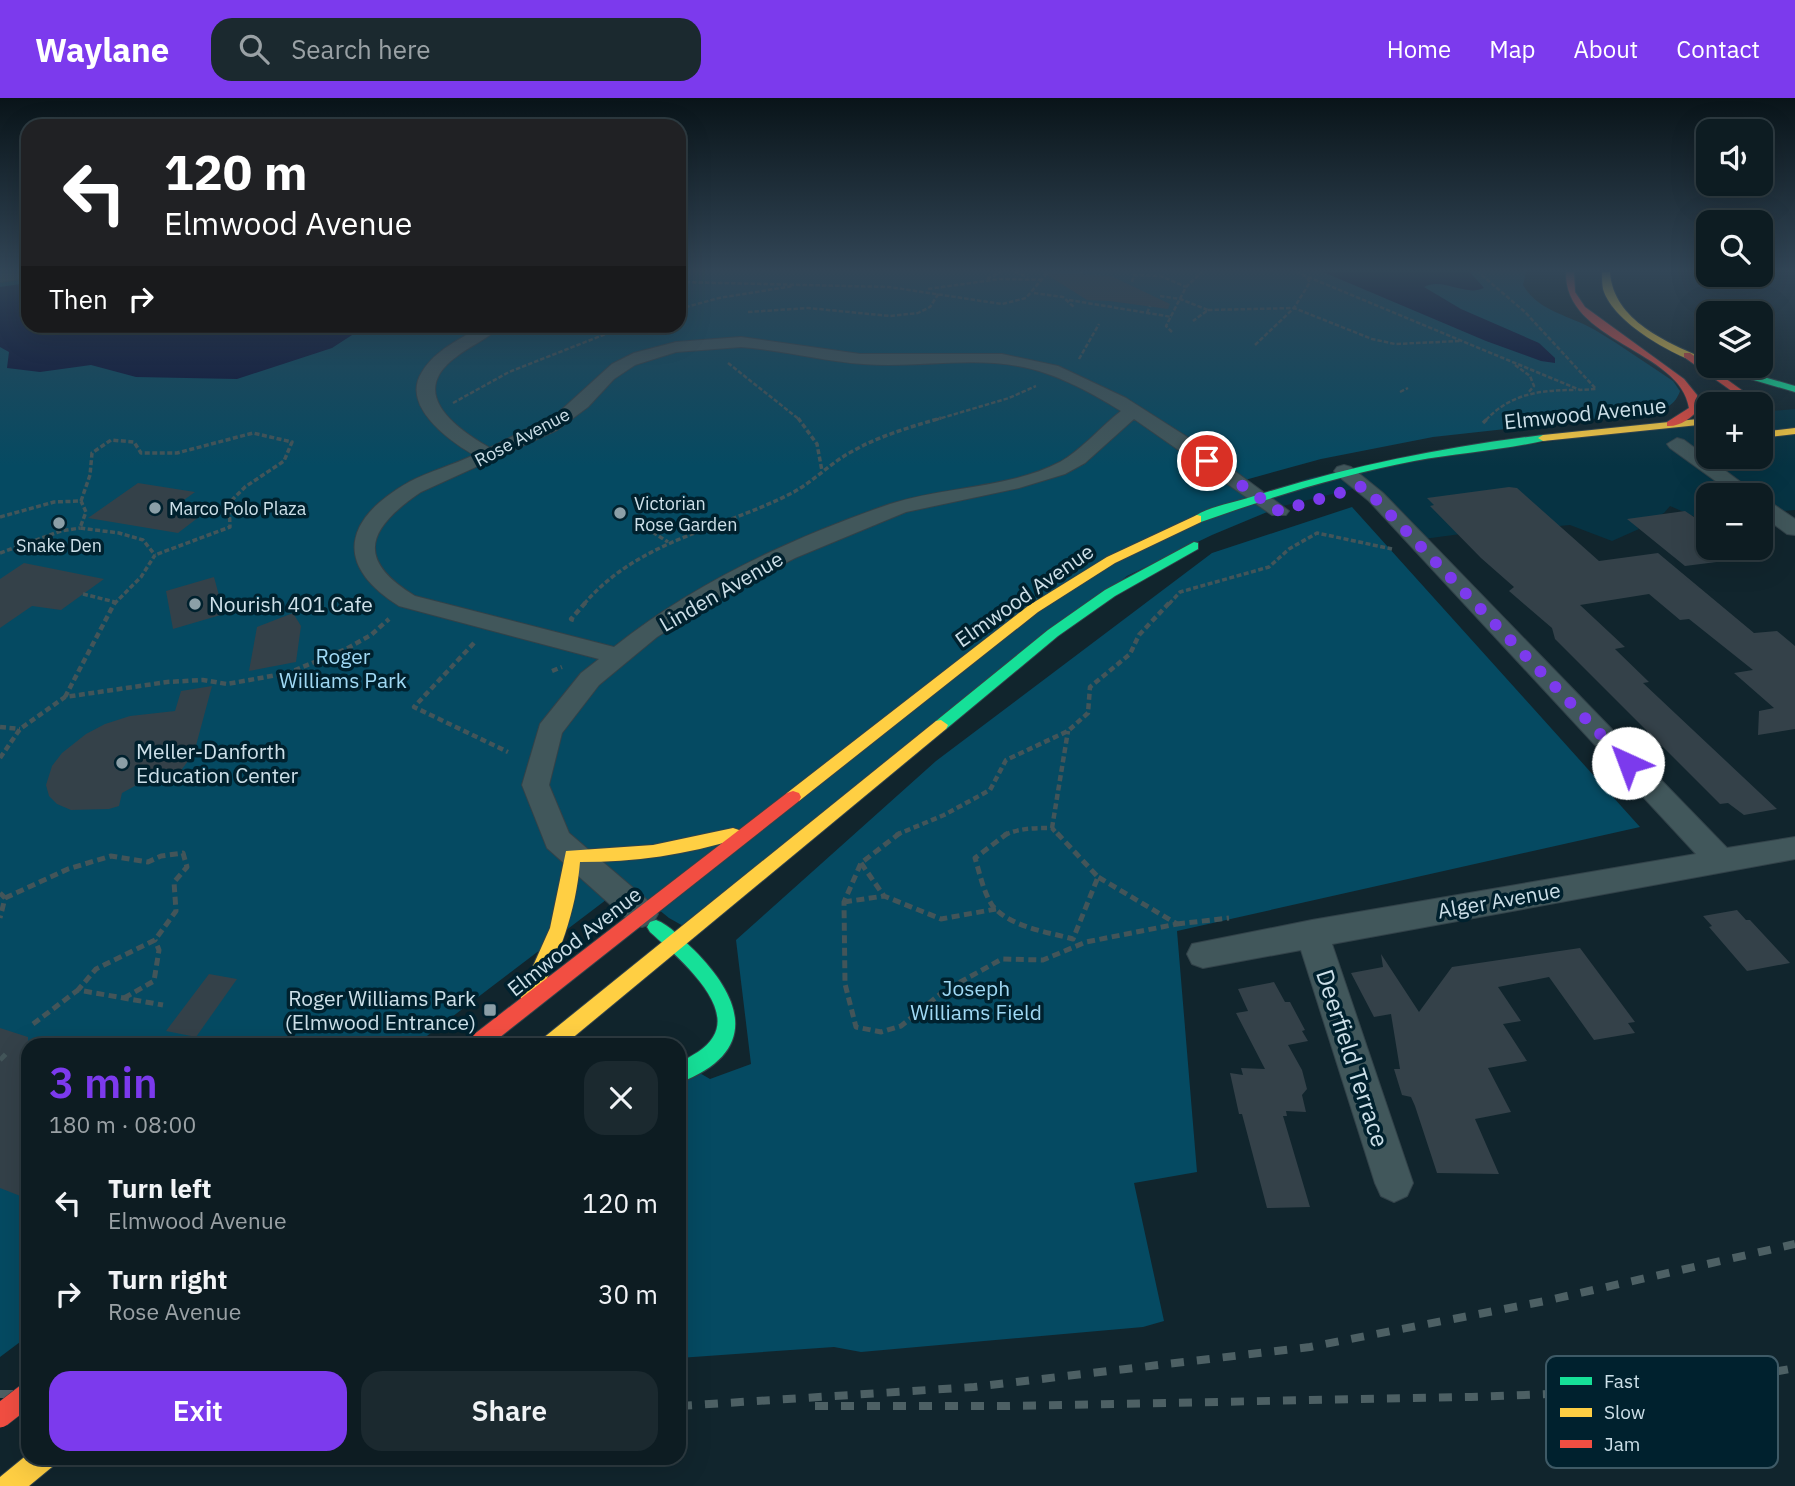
<!DOCTYPE html>
<html lang="en">
<head>
<meta charset="utf-8">
<style>
	:root { --surface:#0d1c22; --page:#1b292f; --text:#f1f3f6; --muted:#9aa1a5; --line:#2d3a40; --accent:#7c3aed }
	body { margin:0; font-family:"IBM Plex Sans",sans-serif; background:var(--page); color:var(--text); height:100vh; display:flex; flex-direction:column; font-size:26px; white-space:nowrap }
	* { box-sizing:border-box; margin:0 }
	p { font-size:23px; color:var(--muted) }
	.icon { flex:none; width:38px; height:38px; fill:none; stroke:currentColor; stroke-width:2; stroke-linecap:round; stroke-linejoin:round }
	.map { position:relative; flex:1; overflow:hidden }
	.drawer { position:absolute; left:21px; top:940px; width:665px; height:427px; display:flex; flex-direction:column; background:var(--surface); border-radius:21px; box-shadow:0 7px 28px #0002,0 0 0 2px var(--line) }
	.drawer>* { flex:none }
	.hud { position:absolute; left:21px; top:21px; width:665px; height:214px; border-radius:21px; box-shadow:0 7px 28px #0002,0 0 0 2px var(--line); background:#202124; color:#fff; overflow:hidden }
	.controls { position:absolute; left:1696px; top:21px; display:grid; gap:14px }
	.controls a { display:grid; place-items:center; width:77px; height:77px; border-radius:14px; background:var(--surface); box-shadow:0 7px 28px #0002,0 0 0 2px var(--line); font-size:35px }
	.pin { position:absolute; display:grid; place-items:center; width:60px; height:60px; color:#fff; margin:-30px; border:4px solid #fff; border-radius:50%; box-shadow:0 2px 7px #0007 }
	.me { position:absolute; width:77px; margin:-38px; rotate:317deg; stroke-linejoin:round; filter:drop-shadow(0 0 5px #0008) }
	.turn { display:flex; align-items:center; gap:24px; height:147px; padding:0 28px; font-size:32px }
	.turn .icon { width:91px; height:91px; stroke-width:2.5 }
	.turn b { display:block; font-size:49px; line-height:60px }
	.then { display:flex; align-items:center; height:66px; padding:0 28px; background:#0003; gap:14px; font-size:26px }
	.round { display:grid; place-items:center; flex:none; width:74px; height:74px; border-radius:21px; background:var(--page) }
	.overview { display:flex; align-items:center; justify-content:space-between; height:119px; padding:0 28px }
	h1 { font-size:42px; font-weight:600; line-height:52px; color:var(--accent) }
	.action { display:flex; gap:14px; margin-top:auto; padding:14px 28px }
	.action a { flex:1; height:80px; border-radius:21px; background:var(--accent); color:#fff; font-size:28px; font-weight:600; line-height:80px; text-align:center }
	.action a+a { background:var(--page); color:var(--text) }
	ul { padding:0; list-style:none }
	li { display:flex; align-items:center; gap:21px; height:91px; padding:0 28px }
	li div { flex:1 }
	li b { display:block; font-size:26px }
	li em { font-style:normal }
	header { display:flex; align-items:center; gap:42px; box-sizing:border-box; height:98px; padding:0 35px; background:var(--accent); color:#fff }
	header strong { font-size:33px }
	nav { display:flex; gap:38px; margin-inline-start:auto; font-size:24px }
	.search { width:490px; height:63px; background:var(--page); display:flex; align-items:center; gap:18px; box-sizing:border-box; padding:0 24px; border-radius:21px; color:var(--muted); font-size:26px }
	.map>svg:first-child { display:block }
	.built { fill:#063343 }
	.green { fill:#054a62 }
	.water { fill:#050c35 }
	.building { fill:#344149 }
	.lines { fill:none; stroke-linecap:round; stroke-linejoin:round }
	.street-casing { stroke:#324249; stroke-width:2 }
	.fast-casing { stroke:#324249; stroke-width:2 }
	.slow-casing { stroke:#324249; stroke-width:2 }
	.jam-casing { stroke:#324249; stroke-width:2 }
	.path-far3 { stroke:#435559; stroke-width:2.5; stroke-dasharray:4.5 2; stroke-linecap:butt }
	.path-far2 { stroke:#435559; stroke-width:3.5; stroke-dasharray:5 2.5; stroke-linecap:butt }
	.path-far1 { stroke:#435559; stroke-width:4.5; stroke-dasharray:6 3.5; stroke-linecap:butt }
	.path { stroke:#435559; stroke-width:5; stroke-dasharray:8 4.5; stroke-linecap:butt }
	.street { fill:#41575b; fill-rule:evenodd }
	.fast { fill:#16e098; fill-rule:evenodd }
	.slow { fill:#ffcf43; fill-rule:evenodd }
	.jam { fill:#f24e42; fill-rule:evenodd }
	.rail { stroke:#4d6064; stroke-width:8; stroke-dasharray:13 13; stroke-linecap:butt }
	.jam-bridge-casing { stroke:#324249; stroke-width:24; stroke-linecap:butt }
	.jam-bridge { stroke:#f24e42; stroke-width:23 }
	.route { stroke:#7c3aed; stroke-width:12; stroke-dasharray:0 21.6 }
	.poi-dot { fill:#8b9fa7; stroke:#00212e; stroke-width:2.5 }
	.labels { text-anchor:middle; dominant-baseline:central; stroke-width:7; stroke-linejoin:round; paint-order:stroke }
	.far-street-label { font-size:18px; fill:#cde0e9; stroke:#00212e }
	.far-poi-label { font-size:18px; fill:#cde0e9; stroke:#00212e; text-anchor:start }
	.street-label { font-size:21px; fill:#cde0e9; stroke:#00212e }
	.poi-label { font-size:21px; fill:#cde0e9; stroke:#00212e; text-anchor:start }
	.park-label { font-size:21px; fill:#a0d9f4; stroke:#00212e }
	.near-street-label { font-size:24px; fill:#cde0e9; stroke:#00212e }
	.key { fill:#00212e; stroke:#3e5a66; stroke-width:2 }
	.key-label { font-size:19px; fill:#cde0e9 }
</style>
</head>
<body>
<header>
<strong>Waylane</strong>
<div class="search"><svg class="icon" aria-label="search" viewBox="0 0 24 24"><circle cx="10" cy="10" r="6"/><path d="M15 15l6 6"/></svg>Search here</div>
<nav><a>Home</a><a>Map</a><a>About</a><a>Contact</a></nav>
</header>
<div class="map">
<svg width="1795" height="1388" viewBox="0 0 1795 1388">
	<rect width="100%" height="100%" fill="#11252d"/>
	<polygon class="built" points="1795,311 1795,412 1761,415 1760,397 1708,397 1708,421 1700,421 1670,408 1664,415 1650,422 1631,423 1639,431 1612,443 1570,427 1537,430 1519,428 1424,441 1369,387 1279,409 1262,396 1312,379 1708,320 1708,359 1760,359 1761,314"/>
	<g class="green">
		<path d="M0,174H28V228H679V174H1526L1523,187C1539,214 1570,217 1595,232C1622,248 1647,266 1673,283L1680,293C1675,308 1664,311 1650,315L1433,339L1321,361L1245,382L1279,409L1212,437L1127,478L685,829L669,820L627,786L415,947H28V1238L0,1259Z"/>
		<polygon points="1352,409 1640,729 1177,833 1197,1074 1134,1085 1164,1223 1143,1229 861,1254 834,1249 679,1260 679,963 710,981 751,966 736,842 936,663 1212,455"/>
	</g>
	<g class="water">
		<path d="M1323,174H1470L1484,190C1465,199 1443,179 1424,189L1461,211L1539,245L1555,260V265L1541,263L1486,243Z"/>
		<polygon points="28,185 28,228 366,228 332,250 237,281 136,279 91,267 40,274 7,270 9,254 0,249 0,189"/>
	</g>
	<g class="building">
		<polygon points="1041,173 1111,178 1170,206 1168,211 1109,203 1087,202"/>
		<polygon points="138,385 195,394 177,407 208,412 178,435 88,420"/>
		<polygon points="1509,389 1517,390 1599,463 1658,455 1754,535 1777,533 1795,548 1795,631 1758,637 1759,613 1774,610 1734,575 1753,572 1689,521 1680,522 1649,496 1580,507 1625,549 1615,551 1649,584 1643,585 1777,711 1744,717 1728,705 1720,706 1555,541 1552,530 1509,493 1514,489 1481,460 1430,408 1434,407 1427,400"/>
		<polygon points="1685,413 1694,419 1708,418 1708,450 1734,450 1748,460 1685,468 1627,421"/>
		<polygon points="24,465 104,481 61,512 32,508 0,530 0,481"/>
		<polygon points="214,479 224,516 173,531 166,493"/>
		<polygon points="293,515 301,528 296,564 249,573 257,529"/>
		<polygon points="212,588 194,655 179,675 166,671 122,695 119,708 109,711 71,712 57,706 49,698 46,687 52,668 62,655 86,636 105,626 130,618 175,613 181,593"/>
		<polygon points="1737,812 1746,822 1750,822 1790,865 1747,873 1709,829 1712,828 1703,818"/>
		<polygon points="1580,850 1635,924 1628,925 1635,935 1594,942 1549,879 1498,889 1521,923 1503,926 1527,963 1488,970 1511,1014 1475,1021 1499,1076 1437,1075 1415,1008 1411,999 1402,997 1394,971 1400,971 1391,916 1374,919 1351,875 1383,869 1381,856 1419,914 1452,869"/>
		<polygon points="209,876 237,881 196,939 166,933"/>
		<polygon points="1274,884 1285,904 1290,904 1305,932 1302,933 1308,943 1288,947 1302,972 1307,991 1302,997 1306,1014 1286,1013 1287,1018 1283,1018 1310,1109 1267,1110 1242,1016 1239,1016 1230,975 1243,977 1241,970 1265,971 1236,915 1248,913 1238,891"/>
		<polygon points="0,930 28,939 28,1101 0,1090"/>
	</g>
	<g class="lines">
		<defs>
			<g id="street">
				<polygon points="28,174 28,180 0,184 0,176"/>
				<path d="M482,228H500C489,241 469,248 456,259C407,295 455,330 490,350L558,315L612,266L634,255L676,244L741,239L860,256H1002L1058,268L1126,300L1195,344L1289,413L1286,417H1272L1134,321L1085,365L1065,376L1019,390L906,414L795,460L725,496L657,539L599,587L562,635L549,687L569,735L653,807L658,816L653,825L642,829L631,825L547,750L522,687L540,626L581,575L599,561L399,508C332,466 345,420 409,384C430,373 453,367 474,357C450,343 400,308 422,274C435,252 461,241 482,228ZM741,249C782,252 822,263 863,266C915,270 967,259 1018,268C1054,274 1090,294 1121,313C1100,329 1083,351 1060,364C1008,391 945,388 890,406C794,439 694,485 614,549L415,498C354,461 368,430 421,394L557,332L588,309L614,281L635,267L676,254Z"/>
				<polygon points="1677,340 1684,342 1758,397 1735,397 1670,350 1667,346"/>
				<polygon points="1344,367 1351,369 1383,395 1727,750 1795,739 1795,761 1332,846 1413,1085 1407,1098 1394,1104 1381,1098 1375,1085 1301,852 1203,870 1192,866 1187,856 1192,846 1312,822 1696,756 1369,403 1337,377 1334,373 1337,369"/>
				<polygon points="1760,400 1767,402 1795,421 1795,437 1787,436 1760,416"/>
			</g>
			<g id="fast">
				<polygon points="1726,268 1795,288 1795,294 1723,273 1721,271"/>
				<path d="M1543,337L1548,340L1547,342C1503,352 1458,355 1414,363C1341,377 1271,399 1201,424H1193L1191,421C1205,409 1233,405 1251,399C1346,369 1443,349 1543,337Z"/>
				<polygon points="1194,444 1198,445 1198,451 1115,498 1058,538 946,631 936,631 934,627 936,623 1048,532 1105,492"/>
				<path d="M656,822C670,827 683,842 694,852C745,903 758,955 679,985V965C691,958 706,951 713,939C735,905 672,854 650,834L647,829L650,824Z"/>
			</g>
			<g id="slow">
				<path d="M1602,174H1610C1613,223 1668,245 1708,262L1709,268C1676,260 1613,225 1603,191C1602,186 1602,179 1602,174Z"/>
				<polygon points="1708,320 1708,326 1543,343 1538,340 1543,337"/>
				<polygon points="1795,330 1795,336 1760,340 1760,334"/>
				<polygon points="1197,417 1201,418 1201,424 1115,465 1038,514 799,703 787,703 785,699 787,695 1028,508 1107,459"/>
				<polygon points="941,622 948,627 946,631 564,947 539,947 542,941 936,623"/>
				<path d="M733,730L739,732L741,736L739,740C687,757 634,764 580,764C576,814 559,859 536,903L529,905L522,903L520,897L550,830L566,753L653,747Z"/>
				<polygon points="28,1356 28,1360 56,1360 52,1369 29,1388 0,1388 0,1379"/>
			</g>
			<g id="jam">
				<path d="M1566,174H1574L1575,194L1585,209L1684,281L1697,297L1699,311C1691,320 1680,329 1667,328V324L1689,310C1681,252 1564,244 1566,174Z"/>
				<polygon points="1684,255 1690,255 1761,306 1750,306 1684,259"/>
				<polygon points="793,693 799,695 801,699 799,703 490,947 465,947 468,941 787,695"/>
			</g>
		</defs>
		<use href="#street" class="street-casing"/>
		<use href="#fast" class="fast-casing"/>
		<use href="#slow" class="slow-casing"/>
		<use href="#jam" class="jam-casing"/>
		<g class="path-far3">
			<polyline points="1015,174 1028,179"/>
			<polyline points="1296,174 1580,292 1596,291 1525,214 1478,174"/>
			<polyline points="1080,176 1083,174"/>
			<polyline points="987,181 1001,174"/>
			<polyline points="679,184 889,189 1002,206 1026,200 1048,174"/>
			<polyline points="1132,184 1134,177 1161,178 1186,189"/>
			<polyline points="928,191 1000,181 1044,182"/>
			<polyline points="1034,195 1063,199 1075,210"/>
			<polyline points="1160,198 1180,201 1208,212 1193,223"/>
			<polyline points="1069,202 1172,219"/>
			<polyline points="679,211 719,200 793,188"/>
			<polyline points="1208,212 1294,210 1372,241 1395,246 1460,243"/>
			<polyline points="748,214 808,210 890,218 918,215 930,209 939,195"/>
			<polyline points="1147,215 1150,208"/>
			<polyline points="1172,234 1166,228 1186,189 1202,174"/>
			<polyline points="1255,247 1294,210 1310,184 1306,179"/>
			<polyline points="1079,261 1099,226"/>
			<polyline points="728,265 800,322"/>
			<polyline points="1515,267 1530,278 1534,288 1528,295"/>
			<polyline points="1400,294 1408,290"/>
			<polyline points="453,305 509,274 626,228"/>
			<polyline points="935,322 1009,300 1036,288"/>
			<path d="M1486,322C1511,295 1542,292 1576,292"/>
		</g>
		<g class="path-far2">
			<polyline points="798,320 817,346 822,373"/>
			<polyline points="1483,325 1488,320"/>
			<polyline points="81,403 90,377 92,355 111,342 134,344 141,355 177,355 253,335 292,344 284,363 245,389 229,405 230,429 155,457"/>
			<polyline points="0,419 54,404 81,403 86,414 80,430 119,435 143,442 155,457"/>
			<polyline points="640,426 668,444"/>
			<polyline points="0,455 61,433 80,430"/>
			<polyline points="83,496 115,504"/>
			<polyline points="114,506 141,479 155,457"/>
			<path d="M584,506C639,442 719,432 790,396C812,385 829,366 851,354C879,338 910,329 941,320"/>
			<polyline points="1169,506 1180,494 1269,469 1289,451 1317,435 1392,451"/>
		</g>
		<g class="path-far1">
			<polyline points="574,522 571,521 586,504"/>
			<polyline points="474,545 414,609 508,654"/>
			<polyline points="552,573 562,569"/>
			<polyline points="65,599 115,504"/>
			<polyline points="0,629 20,631"/>
			<polyline points="0,660 20,631 65,599 167,584 203,582 227,586 288,575 346,551 371,537 389,521"/>
			<polyline points="1052,730 1068,633"/>
			<polyline points="896,737 944,717 990,692 1006,662 1068,633 1088,615 1090,589 1130,556 1139,537 1170,504"/>
			<path d="M1004,737C1020,730 1035,730 1052,730L1058,737"/>
		</g>
		<g class="path">
			<polyline points="900,735 861,765 844,804 845,886 856,929 881,934 901,928 944,893 1002,861 1043,862 1086,844 1177,826 1098,779"/>
			<path d="M1008,735L975,760C980,776 983,793 992,807C1009,829 1048,834 1073,841L1098,779"/>
			<polyline points="1057,735 1098,779"/>
			<polyline points="861,765 884,798 941,821 996,811"/>
			<polyline points="0,795 5,800 0,820"/>
			<polyline points="5,800 68,771 111,758 148,764 161,758 183,755 187,769 174,784 176,813 155,842 96,871 78,892"/>
			<polyline points="844,804 884,798"/>
			<polyline points="1177,826 1229,820"/>
			<polyline points="124,900 154,883 159,852 155,842"/>
			<polyline points="33,926 78,892 163,907"/>
			<polyline points="0,962 7,955"/>
		</g>
		<use href="#street" class="street"/>
		<use href="#fast" class="fast"/>
		<use href="#slow" class="slow"/>
		<use href="#jam" class="jam"/>
		<g class="rail">
			<polyline points="0,1296 28,1296"/>
			<polyline points="679,1308 974,1289 1310,1249 1545,1203 1795,1146"/>
			<polyline points="815,1308 1004,1308 1471,1299 1683,1291 1795,1270"/>
		</g>
		<defs>
			<polyline id="jam-bridge" points="0,1318 28,1296"/>
		</defs>
		<use href="#jam-bridge" class="jam-bridge-casing"/>
		<use href="#jam-bridge" class="jam-bridge"/>
	</g>
	<linearGradient id="sky" x2="0" y2="1"><stop stop-color="#091419"/><stop offset="0.47" stop-color="#324657"/><stop offset="1" stop-color="#324657" stop-opacity="0"/></linearGradient>
	<rect width="1795" height="368" fill="url(#sky)"/>
	<g class="lines">
		<polyline class="route" points="1207,363 1279,413 1363,388 1628,665"/>
	</g>
	<g class="poi-dot">
		<circle cx="155" cy="410" r="7"/>
		<circle cx="620" cy="415" r="7"/>
		<circle cx="59" cy="425" r="7"/>
		<circle cx="195" cy="506" r="7"/>
		<circle cx="122" cy="665" r="7"/>
		<rect x="483" y="905" width="14" height="14" rx="3.5"/>
	</g>
	<g class="labels">
		<g class="far-street-label">
			<text transform="translate(522 339) rotate(-28)">Rose Avenue</text>
		</g>
		<g class="far-poi-label">
			<text x="634" y="405">Victorian<tspan x="634" dy="21">Rose Garden</tspan></text>
			<text x="169" y="410">Marco Polo Plaza</text>
			<text x="59" y="447" text-anchor="middle">Snake Den</text>
		</g>
		<g class="street-label">
			<text transform="translate(1585 315) rotate(-6)">Elmwood Avenue</text>
			<text transform="translate(721 493) rotate(-30)">Linden Avenue</text>
			<text transform="translate(1024 497) rotate(-35)">Elmwood Avenue</text>
			<text transform="translate(1499 802) rotate(-10)">Alger Avenue</text>
			<text transform="translate(574 843) rotate(-38)">Elmwood Avenue</text>
		</g>
		<g class="poi-label">
			<text x="209" y="506">Nourish 401 Cafe</text>
			<text x="136" y="653">Meller-Danforth<tspan x="136" dy="24">Education Center</tspan></text>
			<text x="476" y="900" text-anchor="end">Roger Williams Park<tspan x="476" dy="24">(Elmwood Entrance)</tspan></text>
		</g>
		<g class="park-label">
			<text x="343" y="558">Roger<tspan x="343" dy="24">Williams Park</tspan></text>
			<text x="976" y="890">Joseph<tspan x="976" dy="24">Williams Field</tspan></text>
		</g>
		<g class="near-street-label">
			<text transform="translate(1353 960) rotate(72)">Deerfield Terrace</text>
		</g>
	</g>
	<rect x="1546" y="1258" width="232" height="112" rx="10" class="key"/>
	<rect x="1560" y="1279" width="32" height="8" fill="#16e098"/>
	<rect x="1560" y="1310" width="32" height="9" fill="#ffcf43"/>
	<rect x="1560" y="1342" width="32" height="8" fill="#f24e42"/>
	<g class="key-label">
		<text x="1604" y="1290">Fast</text>
		<text x="1604" y="1321">Slow</text>
		<text x="1604" y="1353">Jam</text>
	</g>
</svg>
<div class="controls">
<a><svg class="icon" aria-label="sound" viewBox="0 0 24 24"><path d="M4 9h4l5-4v14l-5-4H4zM17 9q2 3 0 6"/></svg></a>
<a><svg class="icon" aria-label="search" viewBox="0 0 24 24"><circle cx="10" cy="10" r="6"/><path d="M15 15l6 6"/></svg></a>
<a><svg class="icon" aria-label="layers" viewBox="0 0 24 24"><path d="M12 4l9 5-9 5-9-5zM3 14l9 5 9-5"/></svg></a>
<a>+</a>
<a>−</a>
</div>
<div class="pin" style="left:1207px;top:363px;background:#d93025"><svg class="icon" aria-label="arrive" viewBox="0 0 24 24"><path d="M6 21V4h12l-3 4 3 4H6"/></svg></div>
<svg class="me" style="left:1628px;top:665px" viewBox="-20 -20 40 40"><circle r="19" fill="#fff"/><path d="M0-13L10 11 0 6-10 11z" fill="#7c3aed"/></svg>
<div class="hud">
<div class="turn"><svg class="icon" aria-label="left" viewBox="0 0 24 24"><path d="M17 20v-9H6M10 6l-5 5 5 5"/></svg><div><b>120 m</b>Elmwood Avenue</div></div>
<div class="then">Then<svg class="icon" aria-label="right" viewBox="0 0 24 24"><path d="M7 20v-9h11M14 6l5 5-5 5"/></svg></div>
</div>
<section class="drawer">
<div class="overview"><div><h1>3 min</h1><p>180 m · 08:00</p></div><a class="round"><svg class="icon" aria-label="close" viewBox="0 0 24 24"><path d="M6 6l12 12M18 6L6 18"/></svg></a></div>
<ul>
<li><svg class="icon" aria-label="left" viewBox="0 0 24 24"><path d="M17 20v-9H6M10 6l-5 5 5 5"/></svg><div><b>Turn left</b><p>Elmwood Avenue</p></div><em>120 m</em></li>
<li><svg class="icon" aria-label="right" viewBox="0 0 24 24"><path d="M7 20v-9h11M14 6l5 5-5 5"/></svg><div><b>Turn right</b><p>Rose Avenue</p></div><em>30 m</em></li>
</ul>
<div class="action"><a>Exit</a><a>Share</a></div>
</section>
</div>
</body>
</html>
